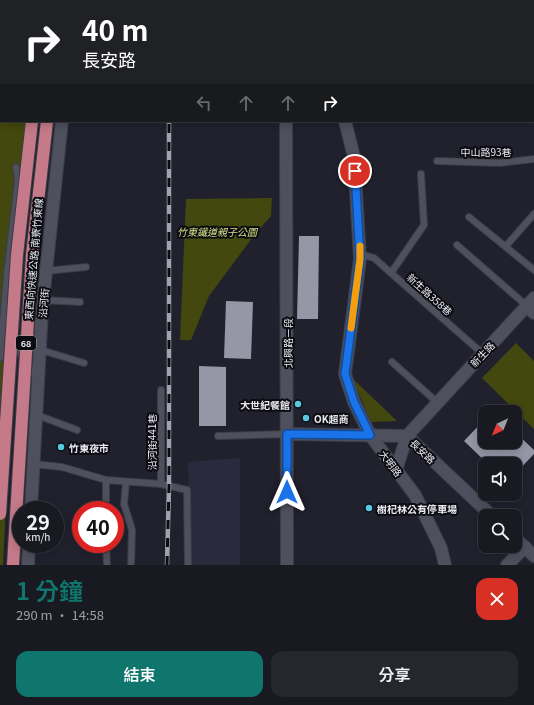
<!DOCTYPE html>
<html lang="zh-TW">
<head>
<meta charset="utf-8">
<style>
	:root { --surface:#191922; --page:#26262f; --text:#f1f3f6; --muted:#9fa0a5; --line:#373840; --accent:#0f766e }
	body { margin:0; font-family:Georgia,"Noto Sans TC",serif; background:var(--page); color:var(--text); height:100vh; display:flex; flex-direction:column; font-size:15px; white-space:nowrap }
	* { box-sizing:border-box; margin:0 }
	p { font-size:13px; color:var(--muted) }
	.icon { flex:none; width:22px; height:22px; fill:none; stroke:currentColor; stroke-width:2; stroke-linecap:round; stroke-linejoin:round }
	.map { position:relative; height:565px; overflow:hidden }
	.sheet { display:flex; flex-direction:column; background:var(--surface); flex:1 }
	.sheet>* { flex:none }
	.hud { position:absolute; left:0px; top:0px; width:534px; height:122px; box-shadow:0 2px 10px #0003,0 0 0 1px var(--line); background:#202124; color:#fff; overflow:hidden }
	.needle { width:26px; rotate:223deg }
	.controls { position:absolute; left:478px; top:405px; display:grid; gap:8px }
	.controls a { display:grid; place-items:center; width:44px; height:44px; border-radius:8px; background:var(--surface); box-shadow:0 2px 10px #0003,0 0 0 1px var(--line); font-size:20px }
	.speed { position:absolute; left:12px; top:501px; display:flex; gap:8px; font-size:20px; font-weight:700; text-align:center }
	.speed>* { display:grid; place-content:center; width:52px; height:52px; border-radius:50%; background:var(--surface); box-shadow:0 2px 10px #0003,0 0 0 1px var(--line); line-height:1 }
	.speed small { font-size:10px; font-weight:400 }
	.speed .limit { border:6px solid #d22; background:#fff; color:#111 }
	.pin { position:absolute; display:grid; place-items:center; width:34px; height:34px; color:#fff; margin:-17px; border:2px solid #fff; border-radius:50%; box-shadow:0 1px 4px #0007 }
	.me { position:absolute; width:44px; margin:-22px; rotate:0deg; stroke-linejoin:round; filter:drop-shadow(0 0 3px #0008) }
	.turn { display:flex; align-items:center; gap:14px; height:84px; padding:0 16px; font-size:18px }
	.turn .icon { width:52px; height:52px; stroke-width:2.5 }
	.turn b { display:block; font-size:28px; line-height:34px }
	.lanes { display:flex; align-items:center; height:38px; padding:0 16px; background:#0003; justify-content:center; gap:20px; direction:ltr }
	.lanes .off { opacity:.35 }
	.round { display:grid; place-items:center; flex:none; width:42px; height:42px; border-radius:12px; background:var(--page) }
	.head { display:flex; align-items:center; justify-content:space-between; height:68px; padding:0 16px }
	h1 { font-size:24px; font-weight:600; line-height:30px; color:var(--accent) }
	.cta { display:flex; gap:8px; margin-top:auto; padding:8px 16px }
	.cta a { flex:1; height:46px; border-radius:12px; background:var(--accent); color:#fff; font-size:16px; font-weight:600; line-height:46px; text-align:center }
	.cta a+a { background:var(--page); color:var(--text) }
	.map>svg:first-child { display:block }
	.built { fill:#2b2a3d }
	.green { fill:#43480e }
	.building { fill:#9596a6 }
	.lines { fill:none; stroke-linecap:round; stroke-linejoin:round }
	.service-casing { stroke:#3c3c47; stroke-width:8 }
	.minor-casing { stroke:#3c3c47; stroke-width:14 }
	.tertiary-casing { stroke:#3c3c47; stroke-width:14 }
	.trunk-casing { stroke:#3c3c47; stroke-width:14 }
	.service { stroke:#4f505e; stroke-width:6 }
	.minor { stroke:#4f505e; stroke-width:12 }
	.tertiary { stroke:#4f505e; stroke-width:12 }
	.trunk { stroke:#c47a88; stroke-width:12 }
	.rail-casing { stroke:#a2a2ac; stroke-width:4.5 }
	.rail { stroke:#0b0b11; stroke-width:3; stroke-dasharray:9; stroke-linecap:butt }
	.trunk-bridge-casing { stroke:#3c3c47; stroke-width:14; stroke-linecap:butt }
	.trunk-bridge { stroke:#c47a88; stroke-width:12 }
	.route-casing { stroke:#114b97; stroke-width:10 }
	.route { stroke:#1a73e8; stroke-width:7 }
	.slow { stroke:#f59e0b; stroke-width:7 }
	.poi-dot { fill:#56c9e1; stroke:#0b0b11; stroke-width:1.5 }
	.labels { text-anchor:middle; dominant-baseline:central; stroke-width:4; stroke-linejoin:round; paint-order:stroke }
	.shield { fill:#0b0b11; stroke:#a7a7af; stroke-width:1 }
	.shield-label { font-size:9px; font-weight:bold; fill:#eaeaf3 }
	.street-label { font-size:10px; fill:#eaeaf3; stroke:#0b0b11 }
	.park-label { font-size:10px; font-style:italic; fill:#d5e086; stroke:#0b0b11 }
	.poi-label { font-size:10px; font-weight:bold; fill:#eaeaf3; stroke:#0b0b11; text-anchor:start }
</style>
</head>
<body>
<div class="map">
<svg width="534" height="565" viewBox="0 0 534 565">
	<rect width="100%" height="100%" fill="#21212e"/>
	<polygon class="built" points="240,458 240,565 190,565 188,462"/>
	<g class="green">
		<polygon points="0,0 47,0 1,1 1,121 36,121 14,341 3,565 0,565"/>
		<polygon points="272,198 271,216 255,234 209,296 191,340 180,340 186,199"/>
		<polygon points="516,343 534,361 534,429 482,378"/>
		<polygon points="352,378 397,421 371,422"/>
	</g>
	<g class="building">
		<polygon points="299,236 319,236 318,319 297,319"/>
		<polygon points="226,301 253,302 251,359 224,358"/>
		<polygon points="199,366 226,367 226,426 199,426"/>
		<polygon points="485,419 485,442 515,442 515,432 534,450 534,454 515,474 515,464 488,464 464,441"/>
	</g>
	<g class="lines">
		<defs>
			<g id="service">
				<polyline points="416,0 416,1"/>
				<polyline points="441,1 442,0"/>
				<polyline points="533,47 534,47"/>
				<polyline points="533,90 534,89"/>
				<polyline points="437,161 500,163 534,159"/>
				<polyline points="469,217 534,270"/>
				<polyline points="457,245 527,306"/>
				<polyline points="506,246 534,214"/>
				<polyline points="360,254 374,258 483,354"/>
				<polyline points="46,271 86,267"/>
				<polyline points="391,273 424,225 421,174"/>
				<polyline points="43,300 80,302"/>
				<polyline points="10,344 16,347 37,378"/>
				<polyline points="41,350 84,363"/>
				<polyline points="0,358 7,273 18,180 16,167"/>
				<polyline points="392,362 438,403"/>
				<polyline points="161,390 161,484"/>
				<polyline points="37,415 77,430"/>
				<polyline points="218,436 287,434"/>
				<polyline points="33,464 62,467 106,480 161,484 187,490 188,565"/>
				<polyline points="106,480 106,510"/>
				<polyline points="126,482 124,504 132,530 131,565"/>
				<polyline points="106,544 107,565"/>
			</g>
			<g id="minor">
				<polyline points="320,0 320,1"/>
				<polyline points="77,1 77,0"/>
				<polyline points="345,121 354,157 360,259 345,374 354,402 370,435 415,495 441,548 445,565"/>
				<polyline points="527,306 534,313"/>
				<polyline points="396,470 407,436"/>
				<polyline points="31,510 42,310 62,121"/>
				<polyline points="28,565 29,544"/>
				<polyline points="507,565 525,547"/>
			</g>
			<g id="tertiary">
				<polyline points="286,0 286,1"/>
				<polyline points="286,121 287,565"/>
				<polyline points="287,434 407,436 492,516"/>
				<polyline points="407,436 534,298"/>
				<polyline points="515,538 534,556"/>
			</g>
			<g id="trunk">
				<polyline points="45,1 45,0"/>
				<polyline points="61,1 61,0"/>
			</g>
		</defs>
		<use href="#service" class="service-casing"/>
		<use href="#minor" class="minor-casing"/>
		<use href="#tertiary" class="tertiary-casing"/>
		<use href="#trunk" class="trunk-casing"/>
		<use href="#service" class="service"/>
		<use href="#minor" class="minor"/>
		<use href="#tertiary" class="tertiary"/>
		<use href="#trunk" class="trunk"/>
		<defs>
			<g id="rail">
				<polyline points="168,0 168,1"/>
				<polyline points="167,565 169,486 169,121"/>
			</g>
		</defs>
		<use href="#rail" class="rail-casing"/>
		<use href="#rail" class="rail"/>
		<defs>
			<g id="trunk-bridge">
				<polyline points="0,514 17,255 32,121"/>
				<polyline points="13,565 32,255 47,121"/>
			</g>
		</defs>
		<use href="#trunk-bridge" class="trunk-bridge-casing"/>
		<use href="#trunk-bridge" class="trunk-bridge"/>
	</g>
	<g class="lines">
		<defs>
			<polyline id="route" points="287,492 287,434 370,435 354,402 345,374 360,259 355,171"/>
		</defs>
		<use href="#route" class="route-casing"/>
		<use href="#route" class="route"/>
		<polyline class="slow" points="351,328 360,259 360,246"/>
	</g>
	<g class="poi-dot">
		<circle cx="298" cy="404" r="4"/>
		<circle cx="306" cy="418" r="4"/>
		<circle cx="61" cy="447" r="4"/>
		<circle cx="369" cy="508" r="4"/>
	</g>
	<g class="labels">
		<rect class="shield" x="16" y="336" width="20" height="14" rx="3"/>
		<g class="shield-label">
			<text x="26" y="343">68</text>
		</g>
		<g class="street-label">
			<text x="486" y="151">中山路93巷</text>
			<text transform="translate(33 259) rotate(-85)">東西向快速公路 南寮竹東線</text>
			<text transform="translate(430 294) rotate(42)">新生路358巷</text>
			<text transform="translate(43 303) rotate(-85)">沿河街</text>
			<text transform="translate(287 343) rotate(-90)">北興路ㄧ段</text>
			<text transform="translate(482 354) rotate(-47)">新生路</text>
			<text transform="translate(151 442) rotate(-90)">沿河街441巷</text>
			<text transform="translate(423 451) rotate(43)">長安路</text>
			<text transform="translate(391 463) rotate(53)">大明路</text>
		</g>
		<g class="park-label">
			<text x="217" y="231">竹東鐵道親子公園</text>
		</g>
		<g class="poi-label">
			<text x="290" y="404" text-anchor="end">大世紀餐館</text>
			<text x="314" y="418">OK超商</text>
			<text x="69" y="447">竹東夜市</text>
			<text x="377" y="508">樹杞林公有停車場</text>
		</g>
	</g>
</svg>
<div class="controls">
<a><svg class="needle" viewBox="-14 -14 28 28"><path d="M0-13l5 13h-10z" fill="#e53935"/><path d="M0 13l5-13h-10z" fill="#9fa0a5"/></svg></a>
<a><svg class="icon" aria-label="sound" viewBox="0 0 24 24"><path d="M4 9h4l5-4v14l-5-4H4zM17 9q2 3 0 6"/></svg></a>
<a><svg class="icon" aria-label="search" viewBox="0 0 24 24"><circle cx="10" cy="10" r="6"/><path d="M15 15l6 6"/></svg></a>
</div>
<div class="speed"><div>29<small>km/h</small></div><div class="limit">40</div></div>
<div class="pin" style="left:355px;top:171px;background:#d93025"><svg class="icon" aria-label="arrive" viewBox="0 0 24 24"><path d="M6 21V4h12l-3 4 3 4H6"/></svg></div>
<svg class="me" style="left:287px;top:492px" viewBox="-20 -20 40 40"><path d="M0-17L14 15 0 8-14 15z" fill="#1a73e8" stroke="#fff" stroke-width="4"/></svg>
<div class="hud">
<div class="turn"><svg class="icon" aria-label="right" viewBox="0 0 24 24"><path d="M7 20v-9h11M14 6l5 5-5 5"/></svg><div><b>40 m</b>長安路</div></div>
<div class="lanes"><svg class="icon off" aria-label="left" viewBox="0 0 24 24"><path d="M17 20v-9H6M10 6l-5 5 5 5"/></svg><svg class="icon off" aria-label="ahead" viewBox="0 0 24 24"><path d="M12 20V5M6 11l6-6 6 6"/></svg><svg class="icon off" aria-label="ahead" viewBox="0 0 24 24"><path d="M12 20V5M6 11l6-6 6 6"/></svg><svg class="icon" aria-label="right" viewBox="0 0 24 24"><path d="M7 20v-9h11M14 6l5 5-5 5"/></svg></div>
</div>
</div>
<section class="sheet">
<div class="head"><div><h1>1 分鐘</h1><p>290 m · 14:58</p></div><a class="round" style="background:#d93025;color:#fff"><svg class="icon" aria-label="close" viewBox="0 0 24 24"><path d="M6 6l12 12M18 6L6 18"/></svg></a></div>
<div class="cta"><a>結束</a><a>分享</a></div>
</section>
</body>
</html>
